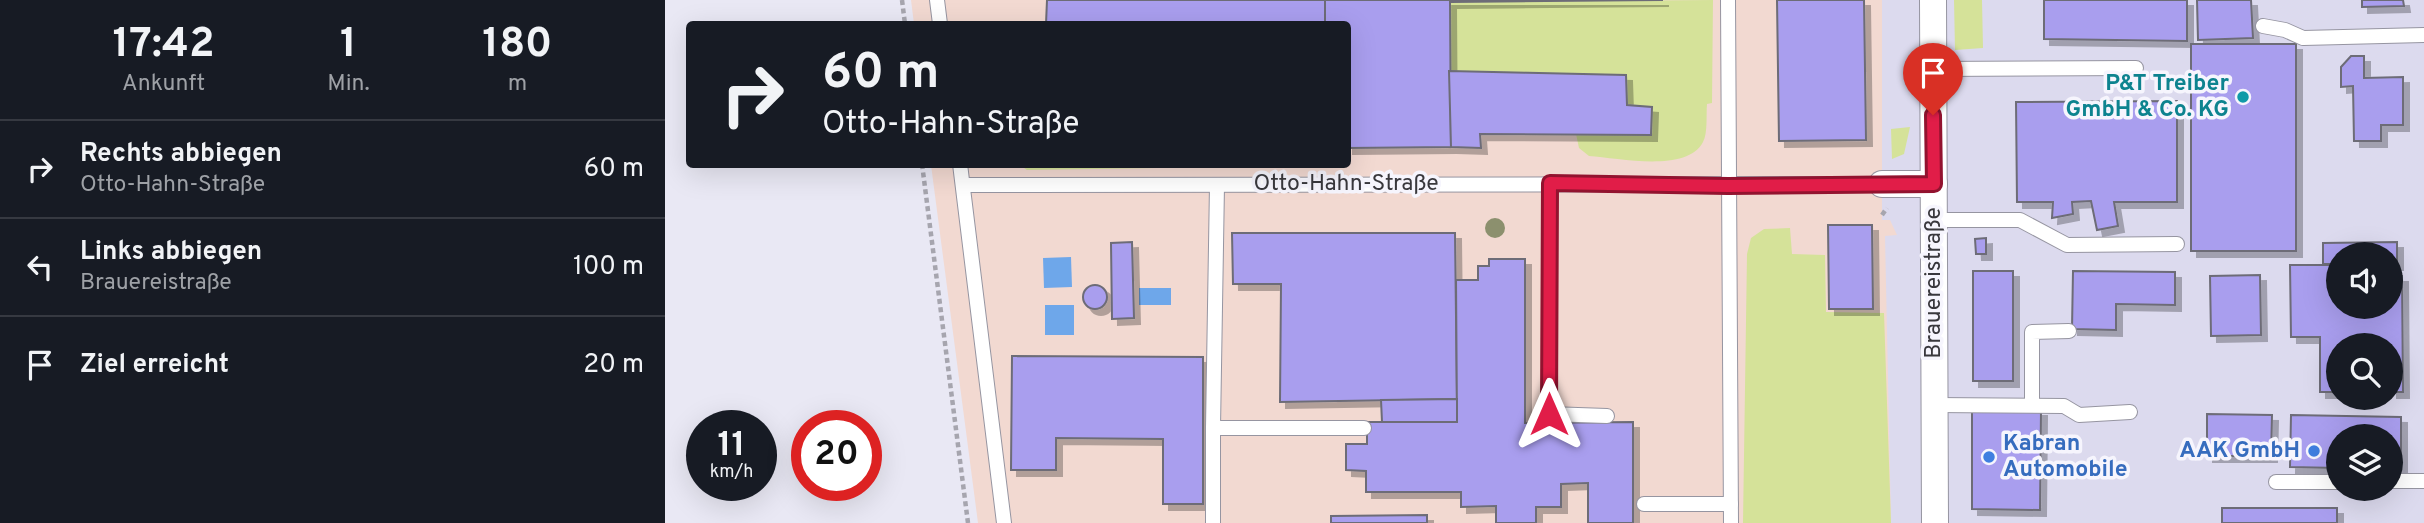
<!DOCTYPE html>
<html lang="de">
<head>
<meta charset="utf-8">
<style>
	:root { --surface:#171b24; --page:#20242c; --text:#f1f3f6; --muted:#9ea1a6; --line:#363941 }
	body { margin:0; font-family:Overpass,sans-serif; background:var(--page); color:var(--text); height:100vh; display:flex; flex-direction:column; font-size:26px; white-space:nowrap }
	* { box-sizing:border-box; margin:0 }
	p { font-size:23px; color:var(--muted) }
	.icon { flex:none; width:38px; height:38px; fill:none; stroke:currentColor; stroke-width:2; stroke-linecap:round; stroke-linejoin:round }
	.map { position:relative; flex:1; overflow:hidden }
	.details { display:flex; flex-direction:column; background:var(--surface); width:665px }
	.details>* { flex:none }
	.banner { position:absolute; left:21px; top:21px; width:665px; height:147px; border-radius:7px; box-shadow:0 7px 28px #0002; background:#171b24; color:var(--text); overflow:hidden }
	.fabs { position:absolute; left:1661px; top:242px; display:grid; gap:14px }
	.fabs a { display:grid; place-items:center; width:77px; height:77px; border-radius:50%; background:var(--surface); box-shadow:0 7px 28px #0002; font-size:35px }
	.speed { position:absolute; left:21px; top:410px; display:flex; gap:14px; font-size:35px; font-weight:700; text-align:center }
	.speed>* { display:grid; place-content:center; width:91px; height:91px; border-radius:50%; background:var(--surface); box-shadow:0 7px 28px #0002; line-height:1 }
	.speed small { font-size:18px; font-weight:400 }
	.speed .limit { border:10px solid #d22; background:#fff; color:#111 }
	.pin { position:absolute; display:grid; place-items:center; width:60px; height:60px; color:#fff; margin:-72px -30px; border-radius:50% 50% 50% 0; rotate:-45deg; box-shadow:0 0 7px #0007 }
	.pin .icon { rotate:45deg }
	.me { position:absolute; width:77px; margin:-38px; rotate:0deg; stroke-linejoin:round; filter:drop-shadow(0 0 5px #0008) }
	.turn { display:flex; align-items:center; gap:24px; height:147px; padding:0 21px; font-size:32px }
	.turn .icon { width:91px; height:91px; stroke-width:2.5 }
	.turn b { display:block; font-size:49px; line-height:60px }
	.eta { display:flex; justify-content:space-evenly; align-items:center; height:119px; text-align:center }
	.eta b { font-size:42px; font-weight:700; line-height:49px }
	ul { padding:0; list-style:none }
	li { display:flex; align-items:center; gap:21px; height:98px; padding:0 21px; border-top:2px solid var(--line) }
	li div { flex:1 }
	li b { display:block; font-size:26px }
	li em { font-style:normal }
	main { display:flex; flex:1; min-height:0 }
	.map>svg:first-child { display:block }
	.built { fill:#dcdaee; fill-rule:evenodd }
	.industrial { fill:#f2d9d1 }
	.green { fill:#d5e299 }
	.water { fill:#6ea7ea }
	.building { fill:#a99eee; stroke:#6d6c77; stroke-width:2; filter:url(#shadow) }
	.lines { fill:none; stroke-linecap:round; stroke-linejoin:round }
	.lane-casing { stroke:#9695a1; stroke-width:16 }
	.street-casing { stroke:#9695a1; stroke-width:28 }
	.path { stroke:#a6a5ae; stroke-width:4.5; stroke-dasharray:5 3.5; stroke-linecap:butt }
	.lane { stroke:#fff; stroke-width:14 }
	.street { stroke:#fff; stroke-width:26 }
	.tree { fill:#8c906e }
	.route-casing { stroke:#92132f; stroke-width:18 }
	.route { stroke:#e11d48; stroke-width:12 }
	.culture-dot { fill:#0f9aa8; stroke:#f6f5fd; stroke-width:2.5 }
	.shop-dot { fill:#3f7fe0; stroke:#f6f5fd; stroke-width:2.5 }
	.labels { text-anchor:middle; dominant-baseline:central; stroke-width:7; stroke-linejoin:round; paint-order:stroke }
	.culture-label { font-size:23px; font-weight:bold; fill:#0d838f; stroke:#f6f5fd; text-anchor:end }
	.street-label { font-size:23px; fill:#39383d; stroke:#f6f5fd }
	.shop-label { font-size:23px; font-weight:bold; fill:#366cbe; stroke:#f6f5fd; text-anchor:start }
</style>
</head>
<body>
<main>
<section class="details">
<div class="eta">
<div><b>17:42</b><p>Ankunft</p></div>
<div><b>1</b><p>Min.</p></div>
<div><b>180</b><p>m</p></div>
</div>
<ul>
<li><svg class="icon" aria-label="right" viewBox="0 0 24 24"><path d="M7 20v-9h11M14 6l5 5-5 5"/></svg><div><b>Rechts abbiegen</b><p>Otto-Hahn-Straße</p></div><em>60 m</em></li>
<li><svg class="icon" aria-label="left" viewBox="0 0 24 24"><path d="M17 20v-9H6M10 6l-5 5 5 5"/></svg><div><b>Links abbiegen</b><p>Brauereistraße</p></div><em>100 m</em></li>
<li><svg class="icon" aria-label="arrive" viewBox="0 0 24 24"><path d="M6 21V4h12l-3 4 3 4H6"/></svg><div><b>Ziel erreicht</b></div><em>20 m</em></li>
</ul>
</section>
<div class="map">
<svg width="1759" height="523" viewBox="0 0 1759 523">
	<defs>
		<filter id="shadow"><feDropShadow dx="6" dy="6" stdDeviation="0" flood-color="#0004"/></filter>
	</defs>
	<rect width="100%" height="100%" fill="#e9e8f4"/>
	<path class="built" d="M249,0H1759V523H315L682,164V24ZM1673,254H1726V306H1673ZM1673,345H1726V397H1673ZM1673,436H1726V488H1673Z"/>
	<polygon class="industrial" points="246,0 1217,0 1217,220 1225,220 1232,235 1220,236 1226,523 313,523 266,165 682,164 682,24 249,24"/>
	<g class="green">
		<path d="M1048,0L1047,103L1042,104C1041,114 1043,133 1038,142C1022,173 954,158 924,156L914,148L911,134L987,107L962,105L961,75L784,71L785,2Z"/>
		<polygon points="1289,0 1317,0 1318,48 1290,50"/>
		<polygon points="1245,127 1239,154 1227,159 1226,129"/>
		<polygon points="355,165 492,165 492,168 362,170"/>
		<polygon points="1125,228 1127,254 1160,255 1161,312 1219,313 1226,523 1078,523 1082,254 1086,238 1099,229"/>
	</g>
	<g class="water">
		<polygon points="406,257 407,287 379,288 378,258"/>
		<rect x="474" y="288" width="32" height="17"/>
		<rect x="380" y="305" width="29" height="30"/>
	</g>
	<g class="building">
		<polygon points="382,0 660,0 660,24 381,24"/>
		<polygon points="660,0 998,0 785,2 786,147 682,148 682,24 660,24"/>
		<polygon points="1112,0 1199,0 1201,140 1114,141"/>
		<polygon points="1379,0 1522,0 1522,41 1379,39"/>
		<polygon points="1532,0 1586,0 1588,38 1533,40"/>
		<polygon points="1697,0 1738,0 1739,6 1697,7"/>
		<rect x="1526" y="44" width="105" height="207"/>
		<polygon points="1686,56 1699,56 1699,78 1738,77 1738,125 1716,125 1716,141 1689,141 1688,86 1676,87 1676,67"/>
		<polygon points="784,71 961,75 962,105 987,107 986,135 815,134 816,148 786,147"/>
		<polygon points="1512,101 1512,202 1449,202 1453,226 1432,230 1426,201 1407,202 1408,214 1387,218 1388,202 1352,202 1351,102"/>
		<polygon points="1163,225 1207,225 1208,309 1164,309"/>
		<polygon points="567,233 790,233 792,399 615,402 616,284 568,284"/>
		<polygon points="1321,238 1321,254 1311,254 1310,239"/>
		<polygon points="467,242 469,318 447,319 446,243"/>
		<polygon points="1732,242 1732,264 1726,264 1726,254 1673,254 1673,264 1658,264 1658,243"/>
		<polygon points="824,259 860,259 860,423 968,422 968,523 923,523 923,483 896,484 896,507 871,507 871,523 831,523 831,506 796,507 796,492 701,492 701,471 681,470 681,444 702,444 702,422 792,422 791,280 813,280 813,266 824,266"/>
		<polygon points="1625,265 1673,265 1673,306 1726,306 1726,276 1737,276 1738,392 1726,392 1726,345 1673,345 1673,392 1655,392 1655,337 1626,337"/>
		<rect x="1308" y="271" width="40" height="110"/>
		<polygon points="1408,271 1510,272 1510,305 1451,304 1451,330 1407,329"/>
		<polygon points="1595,275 1596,335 1546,336 1545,276"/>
		<circle cx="430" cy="297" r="12"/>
		<polygon points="347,356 538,357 538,504 498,504 498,439 391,438 391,470 346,470"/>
		<polygon points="792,399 792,422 717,422 716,400"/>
		<polygon points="1307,410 1376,410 1375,510 1307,509"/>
		<polygon points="1542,414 1607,415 1606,456 1542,456"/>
		<polygon points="1626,415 1736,417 1736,468 1726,468 1726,436 1673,436 1673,468 1625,467"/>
		<rect x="1557" y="508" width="115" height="15"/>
		<polygon points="762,515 762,523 666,523 666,516"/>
	</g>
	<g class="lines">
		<defs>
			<g id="lane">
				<polyline points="272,0 275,24"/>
				<polyline points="1063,0 1066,523"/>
				<polyline points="1598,26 1620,30 1638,38 1759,35"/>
				<polyline points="1268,69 1471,68"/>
				<polyline points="295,164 339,523"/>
				<polyline points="885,183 884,414 942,416"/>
				<polyline points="298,185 1217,184"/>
				<polyline points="1269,220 1355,220 1402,245 1512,244"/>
				<polyline points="1269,405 1399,406 1414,415 1465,412"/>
				<polyline points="1367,405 1367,332 1404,331"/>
				<polyline points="548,428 552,185"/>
				<polyline points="1726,481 1759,481"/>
				<polyline points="1611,482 1673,482"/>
				<polyline points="979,504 1066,504"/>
				<polyline points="548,523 548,428 699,428"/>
			</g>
			<g id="street">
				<polyline points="1268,0 1270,523"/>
				<polyline points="1217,184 1269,184"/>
			</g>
		</defs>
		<use href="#lane" class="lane-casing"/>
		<use href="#street" class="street-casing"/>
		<g class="path">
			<polyline points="237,0 240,24"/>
			<polyline points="257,164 303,523"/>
			<polyline points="1217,215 1222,208"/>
		</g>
		<use href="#lane" class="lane"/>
		<use href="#street" class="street"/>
	</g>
	<circle class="tree" cx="830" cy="228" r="10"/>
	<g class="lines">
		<defs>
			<polyline id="route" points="884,414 885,183 1063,186 1269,184 1268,115"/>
		</defs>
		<use href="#route" class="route-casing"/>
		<use href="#route" class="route"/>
	</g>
	<circle class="culture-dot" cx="1578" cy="97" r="7"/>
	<g class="shop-dot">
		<circle cx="1649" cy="451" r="7"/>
		<circle cx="1324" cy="457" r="7"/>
	</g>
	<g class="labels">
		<g class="culture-label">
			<text x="1564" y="84">P&amp;T Treiber<tspan x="1564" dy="26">GmbH &amp; Co. KG</tspan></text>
		</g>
		<g class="street-label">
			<text x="681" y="184">Otto-Hahn-Straße</text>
			<text transform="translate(1269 283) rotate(-90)">Brauereistraße</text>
		</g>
		<g class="shop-label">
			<text x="1338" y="444">Kabran<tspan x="1338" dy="26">Automobile</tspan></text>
			<text x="1635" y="451" text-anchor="end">AAK GmbH</text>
		</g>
	</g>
</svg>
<div class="fabs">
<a><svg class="icon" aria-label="sound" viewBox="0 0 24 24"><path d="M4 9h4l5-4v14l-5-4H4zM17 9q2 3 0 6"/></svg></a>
<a><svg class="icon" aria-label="search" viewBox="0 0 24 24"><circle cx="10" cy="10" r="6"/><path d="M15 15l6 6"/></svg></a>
<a><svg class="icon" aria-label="layers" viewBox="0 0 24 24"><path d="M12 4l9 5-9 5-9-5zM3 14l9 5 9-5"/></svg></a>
</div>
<div class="speed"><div>11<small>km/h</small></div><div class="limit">20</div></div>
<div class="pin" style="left:1268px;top:115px;background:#d93025"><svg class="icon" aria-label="arrive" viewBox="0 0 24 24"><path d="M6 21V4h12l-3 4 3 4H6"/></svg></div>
<svg class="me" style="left:884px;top:414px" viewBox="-20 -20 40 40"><path d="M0-17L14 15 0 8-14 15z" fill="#e11d48" stroke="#fff" stroke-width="4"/></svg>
<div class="banner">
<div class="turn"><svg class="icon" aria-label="right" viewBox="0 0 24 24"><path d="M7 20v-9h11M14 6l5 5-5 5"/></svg><div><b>60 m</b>Otto-Hahn-Straße</div></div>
</div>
</div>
</main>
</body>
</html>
